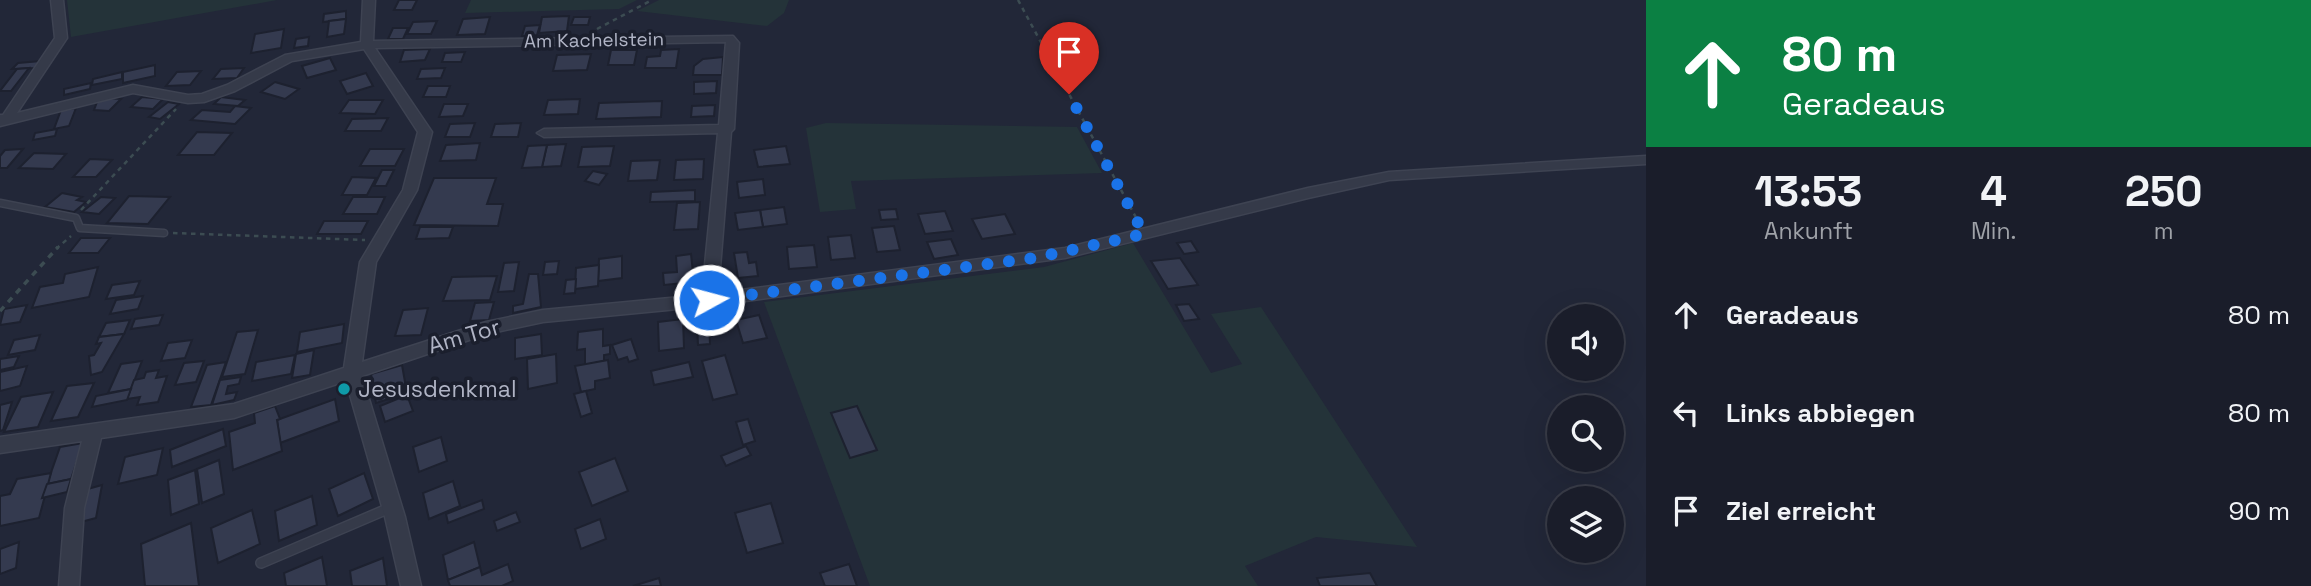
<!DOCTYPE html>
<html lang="de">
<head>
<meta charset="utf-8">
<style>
	:root { --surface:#1a1d2a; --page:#272a36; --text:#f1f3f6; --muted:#9fa2a8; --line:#383b47 }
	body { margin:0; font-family:"Space Grotesk",sans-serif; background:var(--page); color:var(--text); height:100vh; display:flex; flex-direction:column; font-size:26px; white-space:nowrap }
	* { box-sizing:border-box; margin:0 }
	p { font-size:23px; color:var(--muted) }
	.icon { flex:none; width:38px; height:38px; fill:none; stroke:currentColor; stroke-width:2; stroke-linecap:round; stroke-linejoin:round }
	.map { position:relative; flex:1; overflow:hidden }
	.side { display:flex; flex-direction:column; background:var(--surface); width:665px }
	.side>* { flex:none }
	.top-card { background:#0b8043; color:#fff; overflow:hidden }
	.tools { position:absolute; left:1547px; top:304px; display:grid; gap:14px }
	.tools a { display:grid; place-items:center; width:77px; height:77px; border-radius:50%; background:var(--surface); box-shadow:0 7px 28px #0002,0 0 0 2px var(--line); font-size:35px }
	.pin { position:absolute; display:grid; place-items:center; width:60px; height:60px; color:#fff; margin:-72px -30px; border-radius:50% 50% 50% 0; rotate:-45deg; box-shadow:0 0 7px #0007 }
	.pin .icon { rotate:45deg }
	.me { position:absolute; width:77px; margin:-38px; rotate:83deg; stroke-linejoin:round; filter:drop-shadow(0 0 5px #0008) }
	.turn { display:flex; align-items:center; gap:24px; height:147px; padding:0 21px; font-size:32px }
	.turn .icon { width:91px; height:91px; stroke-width:2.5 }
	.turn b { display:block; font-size:49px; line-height:60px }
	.eta { display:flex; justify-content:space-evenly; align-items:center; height:119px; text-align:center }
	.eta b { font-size:42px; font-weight:700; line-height:49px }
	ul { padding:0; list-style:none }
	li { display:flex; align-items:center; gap:21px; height:98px; padding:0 21px }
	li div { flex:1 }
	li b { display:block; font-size:26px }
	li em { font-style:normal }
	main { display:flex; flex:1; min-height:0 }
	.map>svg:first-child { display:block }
	.green { fill:#243339 }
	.building { fill:#343a4f; stroke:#1d212f; stroke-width:2 }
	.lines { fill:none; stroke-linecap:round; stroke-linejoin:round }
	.lane-far1-casing { stroke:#3e4352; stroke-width:9 }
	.lane-casing { stroke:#3e4352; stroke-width:12 }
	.street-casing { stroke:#3e4352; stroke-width:3 }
	.path-far1 { stroke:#3c4c52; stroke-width:2.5; stroke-dasharray:4.5 4.5; stroke-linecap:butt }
	.path { stroke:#3c4c52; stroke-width:3.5; stroke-dasharray:6 6; stroke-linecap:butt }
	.lane-far1 { stroke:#353a49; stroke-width:6 }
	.lane { stroke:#353a49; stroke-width:9 }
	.street { fill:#353a49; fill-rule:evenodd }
	.route { stroke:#1a73e8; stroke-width:12; stroke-dasharray:0 21.6 }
	.culture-dot { fill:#0f9aa8; stroke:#1b1f2d; stroke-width:2.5 }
	.labels { text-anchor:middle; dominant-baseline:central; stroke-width:7; stroke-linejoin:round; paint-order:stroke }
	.far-street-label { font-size:19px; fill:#b0b4c5; stroke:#1b1f2d }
	.street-label { font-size:23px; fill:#b0b4c5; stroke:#1b1f2d }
	.poi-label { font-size:23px; fill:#b0b4c5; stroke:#1b1f2d; text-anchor:start }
</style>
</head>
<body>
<main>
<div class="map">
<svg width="1646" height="586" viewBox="0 0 1646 586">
	<rect width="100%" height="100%" fill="#222738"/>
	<g class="green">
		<polygon points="67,0 277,0 71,37"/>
		<polygon points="471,0 637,0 619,9 465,13"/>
		<polygon points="659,0 789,0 784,13 767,26 637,11"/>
		<polygon points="826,123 1077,127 1102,173 851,181 856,209 820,212 806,128"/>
		<polygon points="1133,243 1211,373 1242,364 1211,314 1261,307 1417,547 1316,537 1245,566 1258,586 870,586 764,302 1044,267"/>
	</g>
	<g class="building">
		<polygon points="399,0 417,0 412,10 394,10"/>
		<polygon points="346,11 346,19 323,22 324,14"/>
		<polygon points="569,16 567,31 539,33 542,17"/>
		<polygon points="490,17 485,34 457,35 463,19"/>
		<polygon points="574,17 590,17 588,25 571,25"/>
		<polygon points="346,19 344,34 327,37 329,21"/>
		<polygon points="437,21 431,34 407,34 413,22"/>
		<polygon points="540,25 537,35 522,36 525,26"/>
		<polygon points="393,28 408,28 403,39 388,39"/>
		<polygon points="284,29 281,48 251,53 255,34"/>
		<polygon points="309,37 308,46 294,48 296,39"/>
		<polygon points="430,49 425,60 400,62 404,50"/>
		<polygon points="679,49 676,68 645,68 647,57 660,56 661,50"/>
		<polygon points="611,50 637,50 634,65 608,65"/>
		<polygon points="465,52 461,62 442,62 445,53"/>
		<polygon points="591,54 587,70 553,71 557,55"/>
		<polygon points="723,57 722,75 693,75 694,66 703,59"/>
		<polygon points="330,58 336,70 307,78 302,66"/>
		<polygon points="41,61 36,68 12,69 18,63"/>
		<polygon points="155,65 155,76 123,83 123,72"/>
		<polygon points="29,68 11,91 0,91 17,69"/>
		<polygon points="244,68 237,78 213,79 221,69"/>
		<polygon points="445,68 441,78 417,79 421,69"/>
		<polygon points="201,71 190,85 166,86 177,72"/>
		<polygon points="122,72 122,79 92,85 93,79"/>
		<polygon points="366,73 373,86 347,94 340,81"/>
		<polygon points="717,81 716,93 694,94 694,82"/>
		<polygon points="275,82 299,89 285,99 261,92"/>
		<polygon points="91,83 90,89 64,95 64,89"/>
		<polygon points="428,86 450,86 446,97 423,97"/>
		<polygon points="142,97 163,99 153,109 131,107"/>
		<polygon points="221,97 245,100 238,106 214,104"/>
		<polygon points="107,98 121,99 109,111 94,110 97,102"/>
		<polygon points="580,99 578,114 544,115 548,100"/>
		<polygon points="349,100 383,100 375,114 340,113"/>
		<polygon points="662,101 661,117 596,119 599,103"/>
		<polygon points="168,102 179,104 160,119 149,117"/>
		<polygon points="444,104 468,104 463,116 439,117"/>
		<polygon points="715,105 714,116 691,117 692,106"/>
		<polygon points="235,106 251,108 235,124 191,120 202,110 230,112"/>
		<polygon points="76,108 69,126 54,129 61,110"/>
		<polygon points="388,118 381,131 345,131 352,119"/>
		<polygon points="475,123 470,137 445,137 450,124"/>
		<polygon points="521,123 518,137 491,137 495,124"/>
		<polygon points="57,129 55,136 33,140 35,133"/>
		<polygon points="197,132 232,133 214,155 178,155"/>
		<polygon points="480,143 476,160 440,161 446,145"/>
		<polygon points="566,144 561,166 542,167 547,145"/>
		<polygon points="547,145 542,167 522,168 528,146"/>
		<polygon points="614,146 610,166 578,167 582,147"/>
		<polygon points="786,146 790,164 758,167 754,150"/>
		<polygon points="23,149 7,168 0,168 0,156 5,150"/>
		<polygon points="370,149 404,149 395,166 360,166"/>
		<polygon points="34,153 66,154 53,169 19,168"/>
		<polygon points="90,159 112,160 96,177 73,177"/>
		<polygon points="704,159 703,179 674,180 676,160"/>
		<polygon points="660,160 657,180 628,181 631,161"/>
		<polygon points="382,170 394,170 386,186 374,186"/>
		<polygon points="593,171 607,174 599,185 585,181"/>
		<polygon points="352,177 376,178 367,195 342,195"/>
		<polygon points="434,178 496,178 487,204 503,204 498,226 414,225"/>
		<polygon points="763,179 765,195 739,198 737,182"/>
		<polygon points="695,190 695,201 650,202 651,192"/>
		<polygon points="62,193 82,197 77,200 86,202 74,212 45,207"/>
		<polygon points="129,196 170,197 148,224 107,223"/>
		<polygon points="101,197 115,198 99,214 82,212"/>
		<polygon points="353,197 385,197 377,214 343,214"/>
		<polygon points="700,202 698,229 674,230 677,203"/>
		<polygon points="784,207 787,224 763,227 760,210"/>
		<polygon points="896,209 898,219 881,220 879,210"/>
		<polygon points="760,210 763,227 738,230 735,213"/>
		<polygon points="945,211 953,231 925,234 918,214"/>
		<polygon points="1005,214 1015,234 982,239 972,219"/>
		<polygon points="324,221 368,221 361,234 317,234"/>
		<polygon points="894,226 900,250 877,252 872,228"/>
		<polygon points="420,227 453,227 449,238 416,239"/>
		<polygon points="851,235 855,258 831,260 828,237"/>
		<polygon points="81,238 110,238 98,253 69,253"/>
		<polygon points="951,239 958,255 934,259 927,242"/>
		<polygon points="1191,241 1198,252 1184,254 1177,243"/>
		<polygon points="814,245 817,267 789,269 787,247"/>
		<polygon points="747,252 749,263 756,262 758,276 738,278 734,253"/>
		<polygon points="691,254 694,282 664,285 663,273 677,272 676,256"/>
		<polygon points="622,256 622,278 598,281 599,259"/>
		<polygon points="1180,258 1198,285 1168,289 1151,261"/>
		<polygon points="559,261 557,274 543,275 545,262"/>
		<polygon points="519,262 514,291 498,292 504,263"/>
		<polygon points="599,265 598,286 575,289 576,268"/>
		<polygon points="98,267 89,297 32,308 40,287 63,283 65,274"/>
		<polygon points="529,274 538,274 541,307 513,313 513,306 523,304"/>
		<polygon points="497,276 490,300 443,301 452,277"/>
		<polygon points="576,279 575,293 564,294 566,280"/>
		<polygon points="140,281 134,295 106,299 112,285"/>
		<polygon points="143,296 138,309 110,314 116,300"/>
		<polygon points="494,302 489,320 470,321 475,303"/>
		<polygon points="1189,304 1199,319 1184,321 1176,305"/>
		<polygon points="27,305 20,322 0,325 4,309"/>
		<polygon points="428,308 421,335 395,336 403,310"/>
		<polygon points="163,315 159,325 131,329 135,319"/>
		<polygon points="759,315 767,338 743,343 736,320"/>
		<polygon points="683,319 684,348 659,351 658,322"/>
		<polygon points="130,320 124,334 99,337 106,323"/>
		<polygon points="709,323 710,344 698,345 697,324"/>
		<polygon points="344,324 342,343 297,352 300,332"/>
		<polygon points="603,329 603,346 610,345 610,354 604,355 604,361 585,365 585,349 577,350 578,332"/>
		<polygon points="258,330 245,374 222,377 237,332"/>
		<polygon points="124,334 102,372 91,375 89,356 94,355 101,343 96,344 99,337"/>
		<polygon points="541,334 542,355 515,359 515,338"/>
		<polygon points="40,335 35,350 8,355 14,340"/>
		<polygon points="631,339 638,359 629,362 627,357 618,360 612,345"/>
		<polygon points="192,340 185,358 161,361 168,343"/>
		<polygon points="314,350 310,375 292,378 296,354"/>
		<polygon points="556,354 557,383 528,389 527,359"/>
		<polygon points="295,355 291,374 252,381 256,362"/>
		<polygon points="725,355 737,394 713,400 702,361"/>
		<polygon points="19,356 14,367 0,370 0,359"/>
		<polygon points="608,360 610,378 595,381 595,389 581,392 575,366"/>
		<polygon points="142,361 131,389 108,393 121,364"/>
		<polygon points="204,361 196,382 175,385 184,363"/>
		<polygon points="226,362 211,405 191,407 207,365"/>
		<polygon points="689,362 693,377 654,385 651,371"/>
		<polygon points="402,365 407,393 376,403 371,374"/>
		<polygon points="27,366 20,386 0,391 0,372"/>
		<polygon points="159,370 156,378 167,376 158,402 137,405 140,397 127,399 134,380 144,378 146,372"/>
		<polygon points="241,377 239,384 228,386 226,394 237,392 234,400 212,405 220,380"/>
		<polygon points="94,383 78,417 51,421 67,386"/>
		<polygon points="131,389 127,400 92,407 96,396"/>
		<polygon points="586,391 592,413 581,417 574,394"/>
		<polygon points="53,392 38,427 4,432 21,397"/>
		<polygon points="407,395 413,411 385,422 380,406"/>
		<polygon points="335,399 339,421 280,443 277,420"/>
		<polygon points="12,402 3,430 0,431 0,405"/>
		<polygon points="275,406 280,419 277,420 282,451 233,470 229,432 255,423 254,413"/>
		<polygon points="857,406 877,450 850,458 831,413"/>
		<polygon points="748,419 755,441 743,445 736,422"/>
		<polygon points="223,429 226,446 172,467 170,450"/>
		<polygon points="441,437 447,461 419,472 413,447"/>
		<polygon points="83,443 71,479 47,484 60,447"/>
		<polygon points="746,446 751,455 726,466 721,456"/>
		<polygon points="163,448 157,475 118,484 125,457"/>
		<polygon points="615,458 628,491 592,506 579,472"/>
		<polygon points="219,460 224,494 202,503 197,469"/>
		<polygon points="195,470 199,504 171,515 168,480"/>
		<polygon points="51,473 39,518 0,526 0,496 10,494 17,479"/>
		<polygon points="364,473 373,499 338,516 329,489"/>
		<polygon points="71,479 67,492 42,498 47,484"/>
		<polygon points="453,481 460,506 429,519 423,493"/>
		<polygon points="102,485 96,518 77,523 84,490"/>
		<polygon points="312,496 317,525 279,541 275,511"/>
		<polygon points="482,500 484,509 448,523 446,514"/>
		<polygon points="771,503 783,543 747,553 735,513"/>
		<polygon points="252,510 260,544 218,563 211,528"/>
		<polygon points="516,512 520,522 497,531 494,521"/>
		<polygon points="600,519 606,539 581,549 575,529"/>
		<polygon points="191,523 199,586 145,586 141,544"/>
		<polygon points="19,542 16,568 0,574 0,549"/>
		<polygon points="474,542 480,567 448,580 443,555"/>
		<polygon points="322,557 327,586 286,586 284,573"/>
		<polygon points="383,558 387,586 352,586 350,571"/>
		<polygon points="508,564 513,581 502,586 450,586 448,580 480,567 482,575"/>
		<polygon points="849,564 857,586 825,586 820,573"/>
		<polygon points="1370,573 1377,586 1320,586 1317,578"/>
		<polygon points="659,578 661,586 633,586"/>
	</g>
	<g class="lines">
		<defs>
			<polyline id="lane-far1" points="0,203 76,218 80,228 164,233"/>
			<polyline id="lane" points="261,563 392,507"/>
			<path id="street" d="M51,0H63L67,38L17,113L133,85L188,95L202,94L227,85L285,55L361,42L363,0H375L373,41L733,36L739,43L734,129L731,132L718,293L1065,248L1308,188L1389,172L1646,156V164L1389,180L1308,198L1065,258L709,306L543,322L487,334L362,376L405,517L421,586H401L385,517L346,381L234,418L101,438L84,508L79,586H59L65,508L82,441L0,453V437L234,404L344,368L360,262L403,190L418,132L364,49L292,61L235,91L204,102L188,103L133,93L0,126V115H3L55,38ZM726,42L719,125L544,129L537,133L544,137L718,133L702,295L543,310L486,322L362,362L376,262L417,190L432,132L375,48Z"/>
		</defs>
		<use href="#lane-far1" class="lane-far1-casing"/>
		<use href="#lane" class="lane-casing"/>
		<use href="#street" class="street-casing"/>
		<g class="path-far1">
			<polyline points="1018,0 1139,223"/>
			<polyline points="597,29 652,0"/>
			<polyline points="81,210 176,109"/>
			<polyline points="173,233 365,240"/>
			<polyline points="56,249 71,236"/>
		</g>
		<polyline class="path" points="0,311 58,247"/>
		<use href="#lane-far1" class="lane-far1"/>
		<use href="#lane" class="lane"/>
		<use href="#street" class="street"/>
	</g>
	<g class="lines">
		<polyline class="route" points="709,300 1035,258 1144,234 1069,94"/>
	</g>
	<circle class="culture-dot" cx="344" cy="389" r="7"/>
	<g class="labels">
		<g class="far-street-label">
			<text transform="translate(594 40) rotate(-1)">Am Kachelstein</text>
		</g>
		<g class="street-label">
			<text transform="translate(464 336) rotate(-16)">Am Tor</text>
		</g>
		<g class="poi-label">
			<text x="358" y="389">Jesusdenkmal</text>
		</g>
	</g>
</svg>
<div class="tools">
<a><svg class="icon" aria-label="sound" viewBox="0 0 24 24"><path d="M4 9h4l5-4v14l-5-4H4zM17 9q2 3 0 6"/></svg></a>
<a><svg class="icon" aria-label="search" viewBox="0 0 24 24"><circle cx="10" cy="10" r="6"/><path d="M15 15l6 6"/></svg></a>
<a><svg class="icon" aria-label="layers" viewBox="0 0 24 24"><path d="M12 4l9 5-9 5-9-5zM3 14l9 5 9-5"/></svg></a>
</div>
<div class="pin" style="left:1069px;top:94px;background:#d93025"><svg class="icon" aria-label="arrive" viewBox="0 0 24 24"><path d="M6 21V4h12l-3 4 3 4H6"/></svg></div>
<svg class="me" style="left:709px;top:300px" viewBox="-20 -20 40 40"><circle r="17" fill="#1a73e8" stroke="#fff" stroke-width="3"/><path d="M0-11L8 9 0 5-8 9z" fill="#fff"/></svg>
</div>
<section class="side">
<div class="top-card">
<div class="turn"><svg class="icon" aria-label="ahead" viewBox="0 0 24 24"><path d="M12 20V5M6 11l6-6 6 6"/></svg><div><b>80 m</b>Geradeaus</div></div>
</div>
<div class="eta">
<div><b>13:53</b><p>Ankunft</p></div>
<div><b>4</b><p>Min.</p></div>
<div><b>250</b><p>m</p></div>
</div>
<ul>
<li><svg class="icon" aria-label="ahead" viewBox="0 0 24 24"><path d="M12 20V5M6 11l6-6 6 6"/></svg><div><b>Geradeaus</b></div><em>80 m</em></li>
<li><svg class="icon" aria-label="left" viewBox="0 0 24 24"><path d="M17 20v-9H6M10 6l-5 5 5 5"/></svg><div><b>Links abbiegen</b></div><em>80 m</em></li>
<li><svg class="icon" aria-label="arrive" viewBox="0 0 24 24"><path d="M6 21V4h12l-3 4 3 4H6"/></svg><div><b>Ziel erreicht</b></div><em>90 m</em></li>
</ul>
</section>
</main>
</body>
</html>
